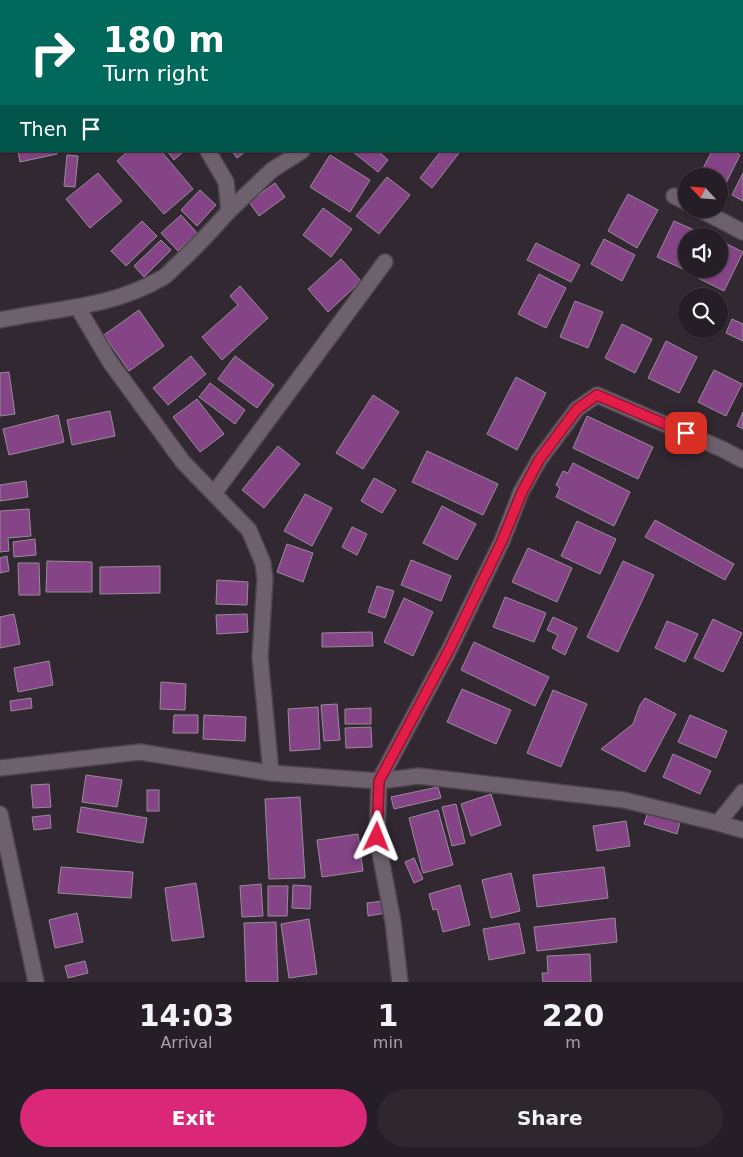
<!DOCTYPE html>
<html lang="en">
<head>
<meta charset="utf-8">
<style>
	:root { --surface:#261e26; --page:#2e272e; --text:#f1f3f6; --muted:#a4a2a7; --line:#423c43; --accent:#db2777 }
	body { margin:0; font-family:"DejaVu Sans",sans-serif; background:var(--page); color:var(--text); height:100vh; display:flex; flex-direction:column; font-size:19px; white-space:nowrap }
	* { box-sizing:border-box; margin:0 }
	p { font-size:16px; color:var(--muted) }
	.icon { flex:none; width:28px; height:28px; fill:none; stroke:currentColor; stroke-width:2; stroke-linecap:round; stroke-linejoin:round }
	.map { position:relative; height:982px; overflow:hidden }
	.panel { display:flex; flex-direction:column; background:var(--surface); flex:1 }
	.panel>* { flex:none }
	.top-card { position:absolute; left:0px; top:0px; width:744px; height:152px; box-shadow:0 1px 4px #0004,0 0 0 1px var(--line); background:#00695c; color:#fff; overflow:hidden }
	.needle { width:32px; rotate:296deg }
	.buttons { position:absolute; left:678px; top:168px; display:grid; gap:10px }
	.buttons a { display:grid; place-items:center; width:50px; height:50px; border-radius:50%; background:var(--surface); box-shadow:0 1px 4px #0004,0 0 0 1px var(--line); font-size:25px }
	.pin { position:absolute; display:grid; place-items:center; width:42px; height:42px; color:#fff; margin:-21px; border-radius:10px; box-shadow:0 2px 8px #0006 }
	.me { position:absolute; width:55px; margin:-28px; rotate:2deg; stroke-linejoin:round; filter:drop-shadow(0 0 4px #0008) }
	.turn { display:flex; align-items:center; gap:18px; height:105px; padding:0 20px; font-size:22px }
	.turn .icon { width:65px; height:65px; stroke-width:2.5 }
	.turn b { display:block; font-size:35px; line-height:42px }
	.then { display:flex; align-items:center; height:48px; padding:0 20px; background:#0003; gap:10px; font-size:19px }
	.eta { display:flex; justify-content:space-evenly; align-items:center; height:85px; text-align:center }
	.eta b { font-size:30px; font-weight:800; line-height:35px }
	.cta { display:flex; gap:10px; margin-top:auto; padding:10px 20px }
	.cta a { flex:1; height:58px; border-radius:30px; background:var(--accent); color:#fff; font-size:20px; font-weight:800; line-height:58px; text-align:center }
	.cta a+a { background:var(--page); color:var(--text) }
	.map>svg:first-child { display:block }
	.building { fill:#844485; stroke:#998c99 }
	.lines { fill:none; stroke-linecap:round; stroke-linejoin:round }
	.street-casing { stroke:#4d444d; stroke-width:18 }
	.secondary-casing { stroke:#4d444d; stroke-width:18 }
	.street { stroke:#6d616d; stroke-width:15 }
	.secondary { stroke:#6d616d; stroke-width:15 }
	.route-casing { stroke:#92132f; stroke-width:12 }
	.route { stroke:#e11d48; stroke-width:9 }
</style>
</head>
<body>
<div class="map">
<svg width="743" height="982" viewBox="0 0 743 982">
	<rect width="100%" height="100%" fill="#322832"/>
	<g class="building">
		<polygon points="149,0 170,0 171,1 147,1"/>
		<polygon points="204,0 230,0 230,1 205,1"/>
		<polygon points="262,0 287,0 287,1 263,1"/>
		<polygon points="294,0 319,0 319,1 295,1"/>
		<polygon points="18,151 56,151 57,154 20,162"/>
		<polygon points="128,151 161,151 193,189 164,214 117,161"/>
		<polygon points="167,151 184,151 174,160"/>
		<polygon points="232,151 246,151 237,158"/>
		<polygon points="352,151 378,151 388,160 378,172"/>
		<polygon points="441,151 457,151 459,153 432,188 420,178"/>
		<polygon points="712,151 734,151 740,155 722,191 719,190 719,176 699,176"/>
		<polygon points="67,155 78,156 75,187 64,186"/>
		<polygon points="330,155 370,180 350,212 310,187"/>
		<polygon points="98,173 122,201 90,228 66,199"/>
		<polygon points="743,173 743,201 732,195"/>
		<polygon points="387,177 410,195 379,234 356,216"/>
		<polygon points="275,183 285,197 259,216 249,202"/>
		<polygon points="200,190 216,205 197,226 181,210"/>
		<polygon points="628,194 658,210 637,248 608,231"/>
		<polygon points="323,208 352,229 331,257 303,235"/>
		<polygon points="181,215 197,233 178,251 161,233"/>
		<polygon points="142,221 157,236 126,266 111,251"/>
		<polygon points="674,221 703,234 702,236 686,236 685,270 657,257"/>
		<polygon points="604,239 635,255 622,281 591,264"/>
		<polygon points="161,240 171,250 144,277 134,266"/>
		<polygon points="719,240 743,252 724,291 696,277 700,269 719,269"/>
		<polygon points="536,243 580,265 571,282 527,260"/>
		<polygon points="341,259 361,281 328,312 308,289"/>
		<polygon points="539,274 566,288 546,328 518,314"/>
		<polygon points="240,286 268,318 222,360 202,337 238,305 230,296"/>
		<polygon points="575,301 603,312 588,348 560,337"/>
		<polygon points="139,310 164,346 129,371 104,335"/>
		<polygon points="732,319 743,324 743,341 726,333"/>
		<polygon points="622,324 652,339 635,373 605,358"/>
		<polygon points="666,341 697,357 679,393 648,378"/>
		<polygon points="191,356 206,374 168,405 153,388"/>
		<polygon points="235,356 274,385 257,408 218,379"/>
		<polygon points="714,370 742,384 726,416 698,402"/>
		<polygon points="9,372 15,414 0,416 0,373"/>
		<polygon points="516,377 546,393 517,450 487,434"/>
		<polygon points="210,383 245,410 235,424 199,397"/>
		<polygon points="373,395 399,412 363,469 336,453"/>
		<polygon points="197,399 224,434 200,452 173,417"/>
		<polygon points="110,411 115,436 72,445 67,420"/>
		<polygon points="743,412 743,429 737,426"/>
		<polygon points="58,415 64,442 9,455 3,429"/>
		<polygon points="587,416 653,447 638,479 573,448"/>
		<polygon points="278,446 300,464 264,508 242,490"/>
		<polygon points="427,451 498,484 483,515 412,482"/>
		<polygon points="573,463 630,492 614,526 556,497 560,488 556,485 563,471 568,473"/>
		<polygon points="374,478 396,490 382,513 361,501"/>
		<polygon points="26,481 28,497 0,501 0,485"/>
		<polygon points="305,494 332,508 312,546 284,531"/>
		<polygon points="442,506 476,524 457,560 423,543"/>
		<polygon points="29,509 31,536 8,538 9,551 0,552 0,511"/>
		<polygon points="655,520 734,564 725,580 645,537"/>
		<polygon points="577,521 616,539 600,574 561,556"/>
		<polygon points="352,527 367,534 357,555 342,547"/>
		<polygon points="35,539 36,555 14,557 13,542"/>
		<polygon points="287,544 313,553 303,582 277,572"/>
		<polygon points="528,548 572,568 557,602 512,582"/>
		<polygon points="7,556 9,571 0,573 0,558"/>
		<polygon points="411,560 451,576 441,601 401,585"/>
		<polygon points="47,561 92,562 92,592 46,592"/>
		<polygon points="623,561 654,575 618,652 587,637"/>
		<polygon points="18,563 39,563 40,595 19,595"/>
		<polygon points="160,566 160,593 100,594 100,567"/>
		<polygon points="217,580 248,582 247,605 216,604"/>
		<polygon points="377,586 394,591 385,618 368,612"/>
		<polygon points="505,597 546,613 534,642 493,627"/>
		<polygon points="404,598 433,612 413,656 384,642"/>
		<polygon points="14,614 20,644 0,648 0,617"/>
		<polygon points="247,614 248,632 217,634 216,615"/>
		<polygon points="553,617 577,628 565,655 552,648 558,635 547,630"/>
		<polygon points="713,619 742,633 723,672 694,658"/>
		<polygon points="667,621 698,634 685,662 655,648"/>
		<polygon points="372,632 373,646 322,647 322,633"/>
		<polygon points="474,642 549,677 535,706 461,670"/>
		<polygon points="49,661 53,685 18,692 14,668"/>
		<polygon points="161,682 186,684 185,710 160,709"/>
		<polygon points="462,689 511,710 496,744 447,722"/>
		<polygon points="553,690 587,704 561,767 527,753"/>
		<polygon points="31,698 32,708 11,711 10,701"/>
		<polygon points="645,698 676,714 645,772 601,749 633,724 640,705"/>
		<polygon points="337,704 340,740 324,741 321,705"/>
		<polygon points="318,707 320,749 290,751 288,709"/>
		<polygon points="371,708 371,724 345,724 345,709"/>
		<polygon points="174,715 198,715 198,733 173,733"/>
		<polygon points="204,715 246,717 245,741 203,739"/>
		<polygon points="690,715 727,731 716,758 678,742"/>
		<polygon points="371,727 372,747 346,748 345,728"/>
		<polygon points="673,754 711,771 700,794 663,777"/>
		<polygon points="86,775 122,780 117,807 82,802"/>
		<polygon points="49,784 51,807 33,808 31,785"/>
		<polygon points="438,787 441,798 394,809 391,797"/>
		<rect x="147" y="790" width="12" height="21"/>
		<polygon points="491,794 501,825 471,836 461,804"/>
		<polygon points="300,797 305,878 269,879 265,799"/>
		<polygon points="456,804 465,843 452,846 442,807"/>
		<polygon points="81,807 147,818 143,843 77,832"/>
		<polygon points="438,810 453,865 423,873 409,818"/>
		<polygon points="648,812 680,822 677,834 644,824"/>
		<polygon points="50,815 51,828 34,830 32,817"/>
		<polygon points="626,821 630,846 597,851 593,826"/>
		<polygon points="358,834 363,871 322,877 317,840"/>
		<polygon points="414,858 423,879 414,883 405,862"/>
		<polygon points="61,867 133,872 131,898 58,893"/>
		<polygon points="604,867 608,898 537,907 533,875"/>
		<polygon points="511,873 520,911 491,918 482,880"/>
		<polygon points="196,883 204,937 172,941 165,888"/>
		<polygon points="261,884 263,916 242,917 240,886"/>
		<polygon points="293,885 311,886 310,909 292,908"/>
		<polygon points="460,885 470,925 443,932 437,909 433,910 429,894"/>
		<polygon points="268,886 288,886 287,916 268,916"/>
		<polygon points="384,901 386,913 368,916 367,903"/>
		<polygon points="77,913 83,942 55,948 49,920"/>
		<polygon points="615,918 617,942 537,951 534,927"/>
		<polygon points="309,919 317,974 289,978 281,924"/>
		<polygon points="276,922 278,982 246,982 244,923"/>
		<polygon points="519,923 525,953 489,960 483,929"/>
		<polygon points="590,954 591,982 543,982 542,973 548,973 547,956"/>
		<polygon points="85,961 88,973 68,978 65,966"/>
	</g>
	<g class="lines">
		<defs>
			<g id="street">
				<polyline points="0,0 4,0"/>
				<polyline points="128,0 128,1"/>
				<polyline points="443,0 443,1"/>
				<polyline points="674,196 686,202"/>
				<polyline points="699,209 743,232"/>
				<polyline points="229,211 272,170 302,151"/>
				<polyline points="78,308 110,362 183,462 249,530 263,563 265,579 260,657 271,773"/>
				<path d="M0,320C56,308 111,308 162,278C168,275 173,268 179,263C196,247 213,229 229,211L226,182L208,151"/>
				<polyline points="215,492 385,262"/>
				<polyline points="0,768 140,752 271,773 379,781 419,776 624,800 718,823 743,830"/>
				<polyline points="718,823 743,792"/>
				<polyline points="400,982 393,922 377,837 379,781 449,650 502,541 521,492 539,460 577,409 597,395 722,449 743,460"/>
			</g>
			<polyline id="secondary" points="0,814 36,982"/>
		</defs>
		<use href="#street" class="street-casing"/>
		<use href="#secondary" class="secondary-casing"/>
		<use href="#street" class="street"/>
		<use href="#secondary" class="secondary"/>
	</g>
	<g class="lines">
		<defs>
			<polyline id="route" points="377,837 379,781 449,650 502,541 522,492 539,460 577,409 597,395 686,433"/>
		</defs>
		<use href="#route" class="route-casing"/>
		<use href="#route" class="route"/>
	</g>
</svg>
<div class="buttons">
<a><svg class="needle" viewBox="-14 -14 28 28"><path d="M0-13l5 13h-10z" fill="#e53935"/><path d="M0 13l5-13h-10z" fill="#a4a2a7"/></svg></a>
<a><svg class="icon" aria-label="sound" viewBox="0 0 24 24"><path d="M4 9h4l5-4v14l-5-4H4zM17 9q2 3 0 6"/></svg></a>
<a><svg class="icon" aria-label="search" viewBox="0 0 24 24"><circle cx="10" cy="10" r="6"/><path d="M15 15l6 6"/></svg></a>
</div>
<div class="pin" style="left:686px;top:433px;background:#d93025"><svg class="icon" aria-label="arrive" viewBox="0 0 24 24"><path d="M6 21V4h12l-3 4 3 4H6"/></svg></div>
<svg class="me" style="left:377px;top:837px" viewBox="-20 -20 40 40"><path d="M0-17L14 15 0 8-14 15z" fill="#e11d48" stroke="#fff" stroke-width="4"/></svg>
<div class="top-card">
<div class="turn"><svg class="icon" aria-label="right" viewBox="0 0 24 24"><path d="M7 20v-9h11M14 6l5 5-5 5"/></svg><div><b>180 m</b>Turn right</div></div>
<div class="then">Then<svg class="icon" aria-label="arrive" viewBox="0 0 24 24"><path d="M6 21V4h12l-3 4 3 4H6"/></svg></div>
</div>
</div>
<section class="panel">
<div class="eta">
<div><b>14:03</b><p>Arrival</p></div>
<div><b>1</b><p>min</p></div>
<div><b>220</b><p>m</p></div>
</div>
<div class="cta"><a>Exit</a><a>Share</a></div>
</section>
</body>
</html>
